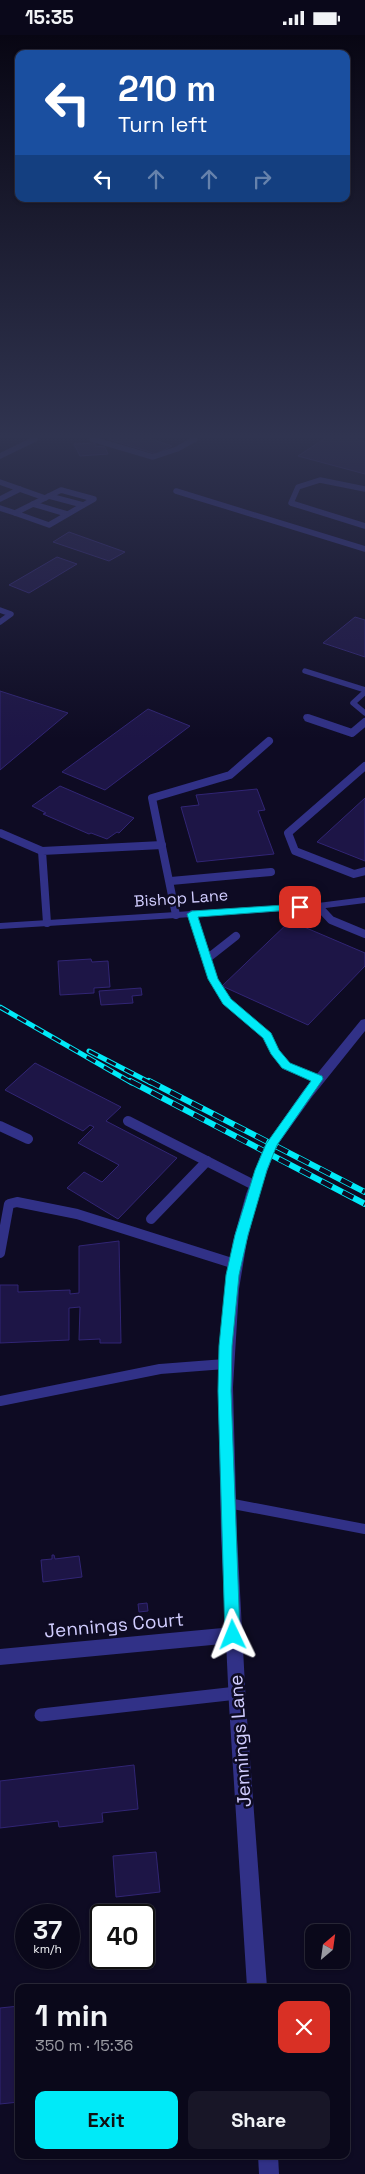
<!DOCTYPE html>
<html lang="en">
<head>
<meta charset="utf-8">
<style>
	:root { --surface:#0a081a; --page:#181627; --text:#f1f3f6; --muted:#999aa2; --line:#2a2939; --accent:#00eaf8 }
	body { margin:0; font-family:"Space Grotesk",sans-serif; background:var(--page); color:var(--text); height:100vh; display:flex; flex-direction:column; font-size:19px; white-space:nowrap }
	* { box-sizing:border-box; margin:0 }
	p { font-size:16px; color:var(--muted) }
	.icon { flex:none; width:28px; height:28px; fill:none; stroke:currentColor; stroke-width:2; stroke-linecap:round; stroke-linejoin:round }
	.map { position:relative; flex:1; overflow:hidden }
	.panel { position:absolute; left:15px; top:1949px; width:335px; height:175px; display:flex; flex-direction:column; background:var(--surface); border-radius:10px; box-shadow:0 1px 4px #0004,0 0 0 1px var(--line) }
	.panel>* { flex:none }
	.guide { position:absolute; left:15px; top:15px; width:335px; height:152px; border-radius:10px; box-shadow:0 1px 4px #0004,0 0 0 1px var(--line); background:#1a4fa0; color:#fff; overflow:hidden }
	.needle { width:32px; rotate:29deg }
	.controls { position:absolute; left:305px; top:1889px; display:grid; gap:10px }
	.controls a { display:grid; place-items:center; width:45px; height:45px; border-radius:10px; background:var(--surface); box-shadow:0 1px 4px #0004,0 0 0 1px var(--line); font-size:25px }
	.speed { position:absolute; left:15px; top:1869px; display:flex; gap:10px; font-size:25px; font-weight:700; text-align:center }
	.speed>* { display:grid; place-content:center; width:65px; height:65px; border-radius:50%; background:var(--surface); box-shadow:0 1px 4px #0004,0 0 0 1px var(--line); line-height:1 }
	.speed small { font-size:12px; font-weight:400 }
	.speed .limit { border:2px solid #111; border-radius:8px; background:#fff; color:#111 }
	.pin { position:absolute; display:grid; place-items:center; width:42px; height:42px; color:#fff; margin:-21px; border-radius:10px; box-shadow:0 2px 8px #0006 }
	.me { position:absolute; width:55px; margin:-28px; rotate:358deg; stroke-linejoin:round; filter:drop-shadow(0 0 4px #0008) }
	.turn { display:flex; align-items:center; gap:18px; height:105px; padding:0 20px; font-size:22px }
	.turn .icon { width:65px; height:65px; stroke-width:2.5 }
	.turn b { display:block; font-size:35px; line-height:42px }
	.lanes { display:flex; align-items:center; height:48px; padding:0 20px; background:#0003; justify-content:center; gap:25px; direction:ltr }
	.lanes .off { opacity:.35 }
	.round { display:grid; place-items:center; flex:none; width:52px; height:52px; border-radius:10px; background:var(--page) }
	.overview { display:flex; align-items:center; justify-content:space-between; height:85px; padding:0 20px }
	h1 { font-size:30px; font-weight:700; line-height:38px }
	.primary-button { display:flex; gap:10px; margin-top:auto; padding:10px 20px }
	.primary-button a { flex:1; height:58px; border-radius:10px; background:var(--accent); color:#111; font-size:20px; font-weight:700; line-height:58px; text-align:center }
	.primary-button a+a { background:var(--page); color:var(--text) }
	.status { display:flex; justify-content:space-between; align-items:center; height:35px; padding:0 25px; background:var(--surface); direction:ltr }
	.status svg { height:14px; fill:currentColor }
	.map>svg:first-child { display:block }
	.building { fill:#1d1546; stroke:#312574 }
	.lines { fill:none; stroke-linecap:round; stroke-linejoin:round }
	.service-far3 { stroke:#313187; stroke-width:5.5 }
	.service-far2 { stroke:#313187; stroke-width:8 }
	.service-far1 { stroke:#313187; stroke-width:10 }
	.service { stroke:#313187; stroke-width:13 }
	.minor { fill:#313187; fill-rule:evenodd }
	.tertiary { fill:#313187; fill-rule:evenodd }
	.rail-far1-casing { stroke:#00eaf8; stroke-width:5 }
	.rail-casing { stroke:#00eaf8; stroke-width:6 }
	.rail-far1 { stroke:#0e0b23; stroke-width:3; stroke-dasharray:10; stroke-linecap:butt }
	.rail { stroke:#0e0b23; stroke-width:4.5; stroke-dasharray:12; stroke-linecap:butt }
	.route { fill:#00eaf8; stroke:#0098a1 }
	.labels { text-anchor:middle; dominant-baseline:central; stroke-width:5; stroke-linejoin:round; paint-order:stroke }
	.street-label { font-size:16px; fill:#d1cdff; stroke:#0e0b23 }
	.near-street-label { font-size:19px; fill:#d1cdff; stroke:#0e0b23 }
</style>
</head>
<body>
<div class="status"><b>15:35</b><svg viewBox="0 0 49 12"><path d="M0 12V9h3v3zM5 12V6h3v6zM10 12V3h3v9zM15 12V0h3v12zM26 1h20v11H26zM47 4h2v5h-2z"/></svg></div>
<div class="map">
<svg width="365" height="2139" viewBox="0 0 365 2139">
	<rect width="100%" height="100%" fill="#0e0b23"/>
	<g class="building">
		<polygon points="108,404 151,404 172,411 156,419"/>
		<polygon points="324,404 356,404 365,407 365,439 298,421"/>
		<polygon points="95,408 95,411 105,412 108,419 80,421 74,409"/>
		<polygon points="69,497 125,517 109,526 53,507"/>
		<polygon points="57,522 77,529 29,558 9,550"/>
		<polygon points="355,582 365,585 365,622 323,608"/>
		<polygon points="0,656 68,678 0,735"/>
		<polygon points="148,674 190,691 105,755 62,737"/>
		<polygon points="60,751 134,783 119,798 117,797 107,804 91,798 89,799 43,779 46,778 32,771"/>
		<polygon points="257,754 265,775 258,776 274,819 197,827 181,772 199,770 196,760"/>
		<polygon points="365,763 365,826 317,807"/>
		<polygon points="290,886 365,918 365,931 308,990 222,951"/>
		<polygon points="91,924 92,927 108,926 110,952 94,953 94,958 60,960 58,926"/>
		<polygon points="141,953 142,960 132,961 133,968 101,970 99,956"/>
		<polygon points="35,1028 121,1072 106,1086 177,1123 118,1184 67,1153 84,1137 102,1147 119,1130 78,1108 94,1092 90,1090 83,1096 5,1055"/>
		<polygon points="119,1206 121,1308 100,1308 100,1304 79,1305 80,1272 69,1273 69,1305 0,1308 0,1250 18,1250 18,1257 70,1255 70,1259 79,1258 79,1211"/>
		<polygon points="52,1520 54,1520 55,1524 79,1521 82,1542 43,1547 41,1525 52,1524"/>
		<polygon points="147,1568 148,1576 139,1577 138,1569"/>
		<polygon points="134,1730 138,1774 102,1778 103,1787 59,1792 58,1786 0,1793 0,1746"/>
		<polygon points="156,1817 160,1857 116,1862 113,1821"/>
		<polygon points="19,1971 19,2067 0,2069 0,1973"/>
	</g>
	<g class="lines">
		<g class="service-far3">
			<polyline points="92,404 153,422 177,414 195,404"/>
			<polyline points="0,421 35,404"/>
			<polyline points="0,447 45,463"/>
			<polyline points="365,454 320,445 298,452 291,468 365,491"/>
			<polygon points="61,455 94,464 49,490 15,478"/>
			<polyline points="176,456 365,514"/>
			<polyline points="49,461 83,470"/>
			<polyline points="0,464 20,454"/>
			<polyline points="33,469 67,479"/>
			<polyline points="0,473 15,478"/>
			<polyline points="0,575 11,579 0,587"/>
			<polyline points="305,636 365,655"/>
			<polyline points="365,657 353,668 365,678"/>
			<polyline points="306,682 312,684"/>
		</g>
		<g class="service-far2">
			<polyline points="308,683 352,698 365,687"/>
			<polyline points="365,731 288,798 295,816 354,839 365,836"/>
			<polyline points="0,798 42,816"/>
			<polyline points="171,846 271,837"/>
			<polyline points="318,871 331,885 365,899"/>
			<polyline points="192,879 213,944 227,967 267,1001 275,1017 286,1031 318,1044"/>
			<polyline points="176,880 152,763 230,740 269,706"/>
			<polyline points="47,888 42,816 162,810"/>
			<polyline points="208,923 236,901"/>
		</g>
		<g class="service-far1">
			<polyline points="128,1086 256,1151"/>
			<polyline points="0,1091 28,1104"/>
			<polyline points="151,1184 207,1126"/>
			<polyline points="0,1218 9,1169 17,1167 77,1179 235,1229"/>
			<polyline points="0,1366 160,1334 225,1329"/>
			<polyline points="228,1468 365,1494"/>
		</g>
		<polyline class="service" points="41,1680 237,1658"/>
		<polygon class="minor" points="233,1592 239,1594 241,1600 239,1606 233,1608 0,1630 0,1614"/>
		<g class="tertiary">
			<polygon points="365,862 365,868 318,874 0,894 0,888 318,868"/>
			<polygon points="365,984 365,996 312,1062 276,1112 259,1159 247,1206 239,1254 233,1352 237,1500 246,1670 267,1952 247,1952 229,1670 221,1500 218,1352 225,1254 233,1206 246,1159 264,1112 303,1056 361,985"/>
			<polygon points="258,2120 278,2120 279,2139 259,2139"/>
		</g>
		<defs>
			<g id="rail-far1">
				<polyline points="0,972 132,1048"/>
				<polyline points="89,1016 151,1048"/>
			</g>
			<g id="rail">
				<polyline points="130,1046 365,1169"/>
				<polyline points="149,1046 365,1157"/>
			</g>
		</defs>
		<use href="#rail-far1" class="rail-far1-casing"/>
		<use href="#rail" class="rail-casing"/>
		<use href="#rail-far1" class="rail-far1"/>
		<use href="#rail" class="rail"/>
	</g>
	<linearGradient id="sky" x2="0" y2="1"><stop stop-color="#080613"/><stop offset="0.57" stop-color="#303450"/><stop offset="1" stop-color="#303450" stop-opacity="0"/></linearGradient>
	<rect width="365" height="704" fill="url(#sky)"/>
	<polygon class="route" points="300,869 304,870 304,874 198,882 218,944 231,964 271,998 279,1015 290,1028 322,1041 323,1044 277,1110 267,1135 248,1200 239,1240 232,1311 231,1356 240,1600 238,1605 233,1607 227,1605 225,1600 218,1356 219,1311 226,1240 235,1200 255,1135 266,1109 311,1046 282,1033 271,1019 263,1003 223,969 208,944 187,879 192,876"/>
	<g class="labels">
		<g class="street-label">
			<text transform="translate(181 863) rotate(-4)">Bishop Lane</text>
		</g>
		<g class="near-street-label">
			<text transform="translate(114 1590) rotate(-5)">Jennings Court</text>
			<text transform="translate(240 1706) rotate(-94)">Jennings Lane</text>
		</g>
	</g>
</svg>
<div class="controls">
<a><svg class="needle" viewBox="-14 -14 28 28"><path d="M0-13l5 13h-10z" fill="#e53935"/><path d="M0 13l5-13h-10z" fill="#999aa2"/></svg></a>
</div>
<div class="speed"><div>37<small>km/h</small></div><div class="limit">40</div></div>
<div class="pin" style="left:300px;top:872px;background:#d93025"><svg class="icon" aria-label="arrive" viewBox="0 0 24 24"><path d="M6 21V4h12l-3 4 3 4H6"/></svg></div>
<svg class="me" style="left:233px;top:1600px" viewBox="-20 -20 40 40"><path d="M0-17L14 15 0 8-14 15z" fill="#00eaf8" stroke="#fff" stroke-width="4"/></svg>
<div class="guide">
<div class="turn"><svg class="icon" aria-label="left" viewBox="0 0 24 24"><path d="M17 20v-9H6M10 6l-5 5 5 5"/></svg><div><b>210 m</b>Turn left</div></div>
<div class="lanes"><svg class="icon" aria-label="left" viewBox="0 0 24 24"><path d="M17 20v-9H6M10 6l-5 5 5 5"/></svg><svg class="icon off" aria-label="ahead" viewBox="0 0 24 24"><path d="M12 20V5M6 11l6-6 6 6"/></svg><svg class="icon off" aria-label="ahead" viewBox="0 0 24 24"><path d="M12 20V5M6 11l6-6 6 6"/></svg><svg class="icon off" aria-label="right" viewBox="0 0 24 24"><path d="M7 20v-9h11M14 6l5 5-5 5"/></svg></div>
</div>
<section class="panel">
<div class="overview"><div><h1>1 min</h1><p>350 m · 15:36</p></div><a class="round" style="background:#d93025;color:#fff"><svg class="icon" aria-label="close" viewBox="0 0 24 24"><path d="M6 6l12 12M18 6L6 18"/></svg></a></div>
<div class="primary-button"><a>Exit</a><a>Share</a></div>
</section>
</div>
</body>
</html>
